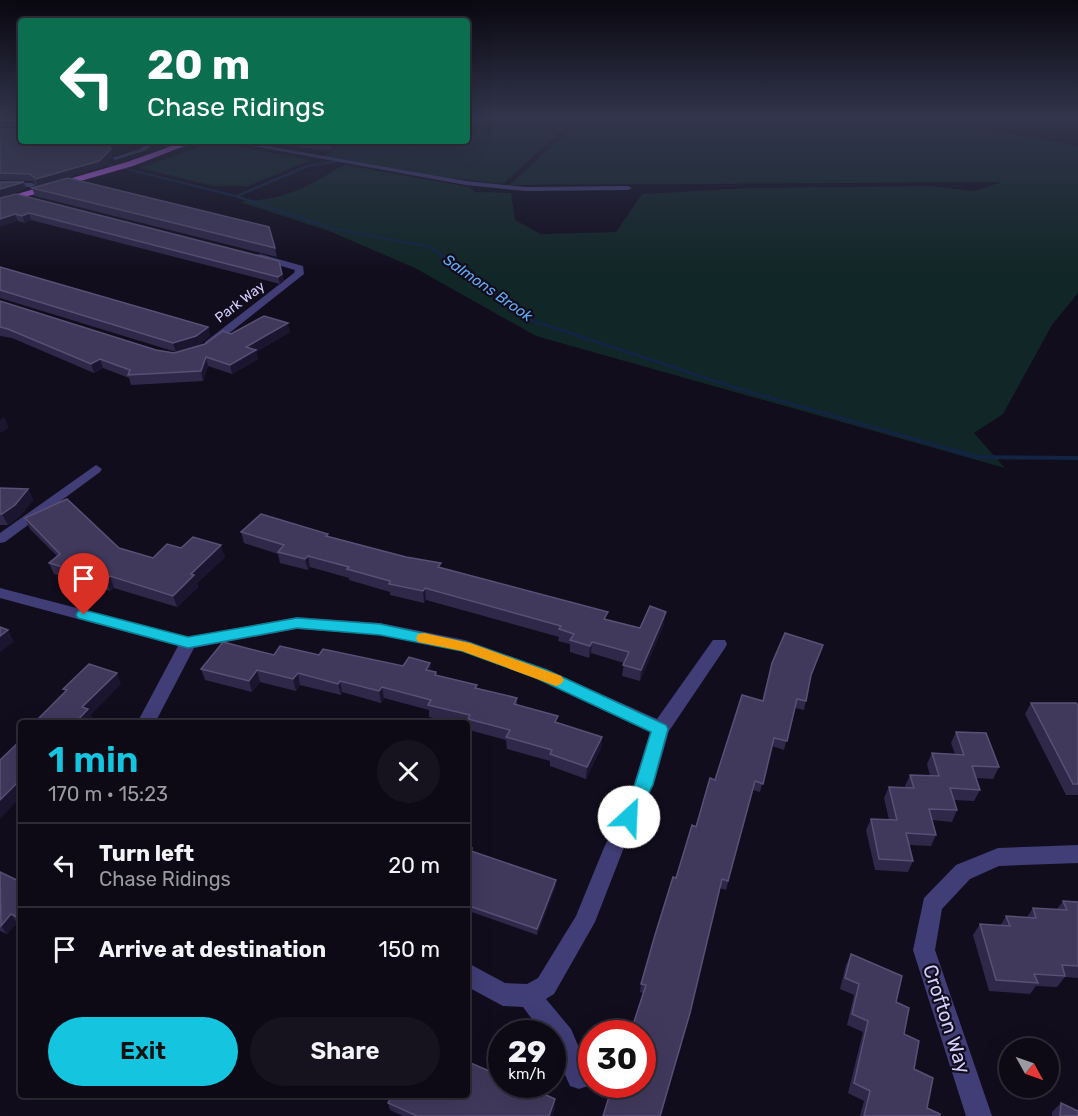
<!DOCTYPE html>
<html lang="en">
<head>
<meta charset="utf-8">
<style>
	:root { --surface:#0d0a16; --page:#16131f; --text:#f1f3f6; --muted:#9a9aa1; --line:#2d2b35; --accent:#15c4df }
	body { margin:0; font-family:Rubik,sans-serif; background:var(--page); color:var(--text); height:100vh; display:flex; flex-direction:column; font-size:22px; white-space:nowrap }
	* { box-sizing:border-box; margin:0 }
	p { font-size:20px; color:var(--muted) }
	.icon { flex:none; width:33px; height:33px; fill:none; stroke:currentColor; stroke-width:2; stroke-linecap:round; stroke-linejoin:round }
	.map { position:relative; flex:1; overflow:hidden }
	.details { position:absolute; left:18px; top:720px; width:452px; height:378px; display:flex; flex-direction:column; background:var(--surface); border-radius:6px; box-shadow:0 6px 24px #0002,0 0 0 2px var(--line) }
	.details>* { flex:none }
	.guide { position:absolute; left:18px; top:18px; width:452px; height:126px; border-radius:6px; box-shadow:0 6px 24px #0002,0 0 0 2px var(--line); background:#0b6e4f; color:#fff; overflow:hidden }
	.needle { width:39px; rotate:130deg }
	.controls { position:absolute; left:999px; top:1038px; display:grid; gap:12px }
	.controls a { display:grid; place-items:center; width:60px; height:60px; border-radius:50%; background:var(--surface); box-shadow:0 6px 24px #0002,0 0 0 2px var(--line); font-size:30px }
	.speed { position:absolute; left:488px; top:1020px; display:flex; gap:12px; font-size:30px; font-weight:700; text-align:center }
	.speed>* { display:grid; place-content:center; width:78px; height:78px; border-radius:50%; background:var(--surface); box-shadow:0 6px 24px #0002,0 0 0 2px var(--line); line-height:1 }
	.speed small { font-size:15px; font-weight:400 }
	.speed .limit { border:9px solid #d22; background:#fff; color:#111 }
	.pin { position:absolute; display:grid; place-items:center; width:51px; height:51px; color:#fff; margin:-62px -26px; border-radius:50% 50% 50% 0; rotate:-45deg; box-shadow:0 0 6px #0007 }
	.pin .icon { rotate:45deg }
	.me { position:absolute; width:66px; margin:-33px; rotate:25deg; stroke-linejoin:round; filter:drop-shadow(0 0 4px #0008) }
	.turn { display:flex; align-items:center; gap:21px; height:126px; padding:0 30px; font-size:27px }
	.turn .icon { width:78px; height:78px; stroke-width:2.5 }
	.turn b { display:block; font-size:42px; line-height:51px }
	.round { display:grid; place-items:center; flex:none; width:63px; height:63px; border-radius:32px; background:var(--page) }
	.overview { display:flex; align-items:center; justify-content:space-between; height:102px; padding:0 30px }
	h1 { font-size:36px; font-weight:600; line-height:45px; color:var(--accent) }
	.button { display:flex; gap:12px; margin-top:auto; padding:12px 30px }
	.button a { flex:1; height:69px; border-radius:36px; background:var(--accent); color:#111; font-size:24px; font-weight:600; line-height:69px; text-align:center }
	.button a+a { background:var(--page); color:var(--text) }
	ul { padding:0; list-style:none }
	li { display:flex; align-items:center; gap:18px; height:84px; padding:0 30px; border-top:2px solid var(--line) }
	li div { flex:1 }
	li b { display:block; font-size:22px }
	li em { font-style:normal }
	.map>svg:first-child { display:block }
	.green { fill:#112626 }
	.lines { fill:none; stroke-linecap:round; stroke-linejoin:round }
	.stream { fill:#122441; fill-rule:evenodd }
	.lane { fill:#413d77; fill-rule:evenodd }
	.street { fill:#413d77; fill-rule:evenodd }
	.primary { fill:#bf5ff0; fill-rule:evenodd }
	.wall { fill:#2f2849 }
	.shaded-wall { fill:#1c1530 }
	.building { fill:#41395c; stroke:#585175; stroke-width:1.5 }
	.route { fill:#15c4df; stroke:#0e7f91; stroke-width:1.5 }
	.slow { fill:#f59e0b }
	.labels { text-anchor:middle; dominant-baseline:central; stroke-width:4.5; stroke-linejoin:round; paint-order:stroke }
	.far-street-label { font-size:14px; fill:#d4cefa; stroke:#110d1d }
	.far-water-label { font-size:15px; font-style:italic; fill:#65abf1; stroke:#110d1d }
	.near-street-label { font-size:20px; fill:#d4cefa; stroke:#110d1d }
</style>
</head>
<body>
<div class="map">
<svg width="1078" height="1116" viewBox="0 0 1078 1116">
	<rect width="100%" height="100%" fill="#110d1d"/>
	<g class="green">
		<polygon points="467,117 576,117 503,184 444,177 324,156 349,141 466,141"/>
		<path d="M585,117H917L1078,146V293L1052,325L1003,414L974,433L1005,468L536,336L415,268L329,231L240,202C272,199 284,197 313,183C325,178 333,168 346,165L469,187L475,192L511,193L515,220L541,234L616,232L642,194L751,188L930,186L975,191L1002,182L509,185Z"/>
		<polygon points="215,142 311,160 248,186 213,186 140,168"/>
	</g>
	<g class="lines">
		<g class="stream">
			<polygon points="625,117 664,117 568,121 466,140 466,138 568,119"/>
			<polygon points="451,141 459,141 309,167 240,196 332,227 432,246 530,318 738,387 976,455 1078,456 1078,460 976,459 734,389 526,320 429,248 329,229 235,197 95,162 97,161 236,195 307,165"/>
		</g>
		<g class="lane">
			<polygon points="151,141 184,146 181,148 153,145 144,151 115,160 112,158 140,149"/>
			<polygon points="225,141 239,141 466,181 526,187 628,186 632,188 628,190 526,191 466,185"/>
			<polygon points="96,465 102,469 100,472 5,542 0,543 0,533"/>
		</g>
		<g class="street">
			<polygon points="0,182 32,183 36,185 32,187 0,186"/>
			<polygon points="260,254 303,266 304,274 213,346 205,346 205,342 294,273 295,270 257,259 257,255"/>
			<polygon points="0,588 188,637 297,617 380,623 465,640 548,670 657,719 713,640 725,640 727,644 725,648 669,731 654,784 623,850 595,922 554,994 546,999 571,1029 591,1076 588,1086 579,1089 570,1086 552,1045 552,1034 543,1034 523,1007 503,1006 466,986 466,962 505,983 527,984 538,978 576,916 603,850 634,784 650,732 536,678 462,651 380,635 297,629 194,648 155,723 137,723 178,646 0,598"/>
			<polygon points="1078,845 1078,863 999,866 970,879 942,909 935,950 992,1116 966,1116 913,950 924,898 956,865 998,848"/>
		</g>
		<polygon class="primary" points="186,141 197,141 133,166 0,204 0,199 127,162"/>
	</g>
	<g class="wall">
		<polygon points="0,117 21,117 21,141 112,141 108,145 112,156 101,167 38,186 32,181 0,180 0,129 21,129 20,127 0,127"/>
		<polygon points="252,141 347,141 330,151"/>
		<polygon points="32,188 275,248 277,257 35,196"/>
		<polygon points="0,198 279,261 284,281 280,284 31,220 25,223 18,221"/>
		<polygon points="0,267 208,327 210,336 198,345 176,352 0,298"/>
		<polygon points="0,301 156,350 174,353 205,344 231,334 290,332 256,352 258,359 232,374 208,366 203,381 131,385 129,378 103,368 94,373 12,338 0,336"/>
		<polygon points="0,488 28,489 33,500 20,516 8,525 0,525"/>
		<polygon points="25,518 153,558 181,548 225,557 197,583 198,587 177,607 114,588 110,591 54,574 49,563 57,556 30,529"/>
		<polygon points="241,532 328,534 328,536 441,568 608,620 640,628 664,624 640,681 622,676 624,663 591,653 589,658 570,652 570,644 558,641 559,637 426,600 424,603 390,595 390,592 349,580 349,578 310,567 308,570 280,563 278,554 244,543"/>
		<polygon points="823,645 810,680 804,710 795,708 784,750 772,746 760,792 753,790 726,890 720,888 688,1021 661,1116 603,1116 643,993 640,992 641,984 676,878 715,780"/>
		<polygon points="274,655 319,655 403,666 430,663 431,671 436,672 437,675 477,685 477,688 517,698 517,705 557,723 602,737 601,748 586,779 550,766 550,761 507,749 506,740 469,730 468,726 466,726 466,723 455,723 429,717 429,710 384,698 381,703 342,692 341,695 300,685 296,691 260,682 252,692 205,680 201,669"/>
		<polygon points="1031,703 1078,705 1078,795 1066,795 1025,714"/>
		<polygon points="956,732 999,767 993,779 976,778 980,790 974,801 954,800 957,810 952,822 932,820 936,835 931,846 909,845 913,861 908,872 875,870 866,830 871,819 889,820 884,798 889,787 906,788 905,786 910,775 930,776 927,764 932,753 955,754 951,743"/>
		<polygon points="466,846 472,848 473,852 556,880 556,885 537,935 466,910"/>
		<polygon points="0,872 21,882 21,925 17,923 7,934 0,931"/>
		<polygon points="1063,901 1078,902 1078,978 1065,977 1057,987 1036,986 1030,994 989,991 973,935 980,924 1000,926 1006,916 1027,917 1033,908 1057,909"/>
		<polygon points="851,954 896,1002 904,1034 927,1108 940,1116 860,1116 864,1101 848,1093 863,1032 847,1025 854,995 840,989 846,965"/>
		<polygon points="382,1095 466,1095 555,1107 552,1116 403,1116 390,1110 388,1103 390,1099"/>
		<polygon points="1061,1103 1078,1116 1052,1116 1052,1112"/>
	</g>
	<g class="shaded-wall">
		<polygon points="339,141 347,141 330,151 330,146"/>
		<polygon points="111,149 112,156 101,167 38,186 36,179"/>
		<polygon points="24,182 26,189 0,197 0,189"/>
		<polygon points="29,213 31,220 25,223 22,216"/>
		<polygon points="15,214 18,221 0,227 0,219"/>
		<polygon points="282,274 284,281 280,284 278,277"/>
		<polygon points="288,323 290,332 256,352 258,359 232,374 230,365 246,347"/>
		<polygon points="208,327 210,336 198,345 176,352 173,343"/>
		<polygon points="206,357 208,366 203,381 201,371"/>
		<polygon points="100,359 103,368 94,373 91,364"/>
		<polygon points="4,417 9,428 0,433 0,420"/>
		<polygon points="28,489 33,500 20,516 8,525 2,514"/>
		<polygon points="221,545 225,557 197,583 198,587 177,607 173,596 191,574"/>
		<polygon points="308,556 310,567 308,570 305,559"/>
		<polygon points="110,576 114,588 110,591 106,580"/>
		<polygon points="425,588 426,600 424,603 423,591"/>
		<polygon points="666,612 664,624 640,681 641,670"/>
		<polygon points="8,630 14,642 0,652 0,636"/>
		<polygon points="592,642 591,653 589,658 590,646"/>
		<polygon points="823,645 820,654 809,684 811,675"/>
		<polygon points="430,663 432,674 426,670"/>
		<polygon points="257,670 260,682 252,692 249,681"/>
		<polygon points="117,673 121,684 91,715 94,721 92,723 75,723 82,707"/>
		<polygon points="298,673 300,685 296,691 293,679"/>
		<polygon points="340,681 342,692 341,695 338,684"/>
		<polygon points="382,687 384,698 381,703 379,691"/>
		<polygon points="602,737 601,748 586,779 587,767"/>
		<polygon points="21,779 21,797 0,819 0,800"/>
		<polygon points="556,880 556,885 537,935 537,929"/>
		<polygon points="11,914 17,923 7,934 1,926"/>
		<polygon points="555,1099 555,1107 552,1116 549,1116"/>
	</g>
	<g class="building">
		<polygon points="0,117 21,117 21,141 105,141 111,149 99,161 36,179 30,174 0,173 0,129 21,129 19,121 0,121"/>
		<polygon points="288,141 339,141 330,146"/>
		<polygon points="68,178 269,227 275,248 32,188"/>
		<polygon points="0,182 24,182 0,189"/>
		<polygon points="16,194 279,261 282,274 278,277 29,213 22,216 15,214 0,219 0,198"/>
		<polygon points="0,267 208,327 196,336 173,343 0,290"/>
		<polygon points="0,301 156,350 174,353 205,344 223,331 231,334 264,316 288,323 246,347 256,350 230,365 206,357 201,371 128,375 130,370 100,359 91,364 8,329 0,327"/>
		<polygon points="0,488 28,489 15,505 2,514 0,514"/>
		<polygon points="67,499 119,548 153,558 167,544 181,548 193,537 221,545 191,574 194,575 173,596 110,576 106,580 49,563 60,554 25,518"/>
		<polygon points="261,514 328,534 326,536 406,557 441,563 438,567 608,612 604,619 640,628 650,606 666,612 641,670 623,665 629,652 592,642 590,646 570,640 574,634 559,629 561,626 425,588 423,591 389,584 390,581 347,569 349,567 308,556 305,559 278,552 284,545 241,532"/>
		<polygon points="0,627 8,630 0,636"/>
		<polygon points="785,633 823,645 811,675 806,701 797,699 787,741 774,738 763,784 755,781 728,881 722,879 690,1013 660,1116 603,1116 613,1084 642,1084 642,1034 630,1034 646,985 641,984 655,935 673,877 676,878 692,825 696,827 710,778 715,780 742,695 763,701 772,663"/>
		<polygon points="223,642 274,655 280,646 319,655 323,649 403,666 409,657 430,663 426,670 436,672 435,675 477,685 475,688 517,698 514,704 558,716 555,722 602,737 587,767 550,754 552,750 506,737 510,730 468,719 470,715 428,705 431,700 382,687 379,691 340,681 338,684 298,673 293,679 257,670 249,681 201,669"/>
		<polygon points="89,664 117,673 82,707 88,709 75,723 34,723 67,690 63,689"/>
		<polygon points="1031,703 1076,703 1078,705 1078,784 1073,784"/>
		<polygon points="956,732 986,733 999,767 972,766 980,790 950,788 957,810 929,809 936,835 906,833 913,861 879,859 871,819 897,820 889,787 914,788 910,775 939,776 932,753 964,755"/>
		<polygon points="21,740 21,779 0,800 0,760"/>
		<polygon points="466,846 472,848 471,851 556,880 537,929 466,905"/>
		<polygon points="0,872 21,882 21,919 11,914 1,926"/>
		<polygon points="1063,901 1078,902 1078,966 1062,965 1065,976 1034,974 1038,983 996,980 980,924 1010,926 1006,916 1036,918 1033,908 1067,910"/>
		<polygon points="851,954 902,976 896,1002 909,1008 904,1034 919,1041 914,1069 933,1078 927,1108 940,1114 940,1116 864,1116 870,1091 854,1083 868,1021 852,1014 859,984 845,978"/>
		<polygon points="466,1061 501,1076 501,1084 521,1084 555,1099 549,1116 417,1116 388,1103 392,1095 466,1095"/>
		<polygon points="1061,1103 1078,1111 1078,1116 1060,1116"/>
	</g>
	<linearGradient id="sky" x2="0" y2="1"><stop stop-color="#090710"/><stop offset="0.43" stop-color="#32354c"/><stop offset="1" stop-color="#32354c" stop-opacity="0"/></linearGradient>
	<rect width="1078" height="273" fill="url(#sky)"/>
	<polygon class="route" points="84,610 188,637 297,618 380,624 470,643 547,670 666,725 668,729 653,784 635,823 629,825 622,823 620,817 635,784 651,732 536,678 462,651 380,635 297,628 188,648 78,618 76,615 78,611"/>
	<polygon class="slow" points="424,633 470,643 561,676 564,680 561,684 556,686 462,651 418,642 416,638 418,634"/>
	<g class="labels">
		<g class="far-street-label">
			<text transform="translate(240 302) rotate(-37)">Park Way</text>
		</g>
		<g class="far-water-label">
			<text transform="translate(488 288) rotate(35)">Salmons Brook</text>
		</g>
		<g class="near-street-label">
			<text transform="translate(947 1019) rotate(72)">Crofton Way</text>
		</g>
	</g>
</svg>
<div class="controls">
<a><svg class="needle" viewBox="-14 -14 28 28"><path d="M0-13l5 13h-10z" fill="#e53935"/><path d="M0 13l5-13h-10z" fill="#9a9aa1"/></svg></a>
</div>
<div class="speed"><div>29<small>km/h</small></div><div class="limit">30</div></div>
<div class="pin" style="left:84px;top:615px;background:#d93025"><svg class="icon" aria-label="arrive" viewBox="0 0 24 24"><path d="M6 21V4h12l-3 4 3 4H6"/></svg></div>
<svg class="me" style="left:629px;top:817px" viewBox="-20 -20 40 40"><circle r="19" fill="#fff"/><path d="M0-13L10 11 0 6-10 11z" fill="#15c4df"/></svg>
<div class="guide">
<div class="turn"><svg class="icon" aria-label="left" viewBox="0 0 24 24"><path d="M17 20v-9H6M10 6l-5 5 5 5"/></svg><div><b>20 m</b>Chase Ridings</div></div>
</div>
<section class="details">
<div class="overview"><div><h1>1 min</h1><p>170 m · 15:23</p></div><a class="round"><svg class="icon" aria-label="close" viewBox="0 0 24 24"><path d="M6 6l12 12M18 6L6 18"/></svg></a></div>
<ul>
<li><svg class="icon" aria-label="left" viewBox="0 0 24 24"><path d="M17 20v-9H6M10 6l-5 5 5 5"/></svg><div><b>Turn left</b><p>Chase Ridings</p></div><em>20 m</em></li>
<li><svg class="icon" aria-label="arrive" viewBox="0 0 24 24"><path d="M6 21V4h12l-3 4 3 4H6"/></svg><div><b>Arrive at destination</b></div><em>150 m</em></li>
</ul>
<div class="button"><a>Exit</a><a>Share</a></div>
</section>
</div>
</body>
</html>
